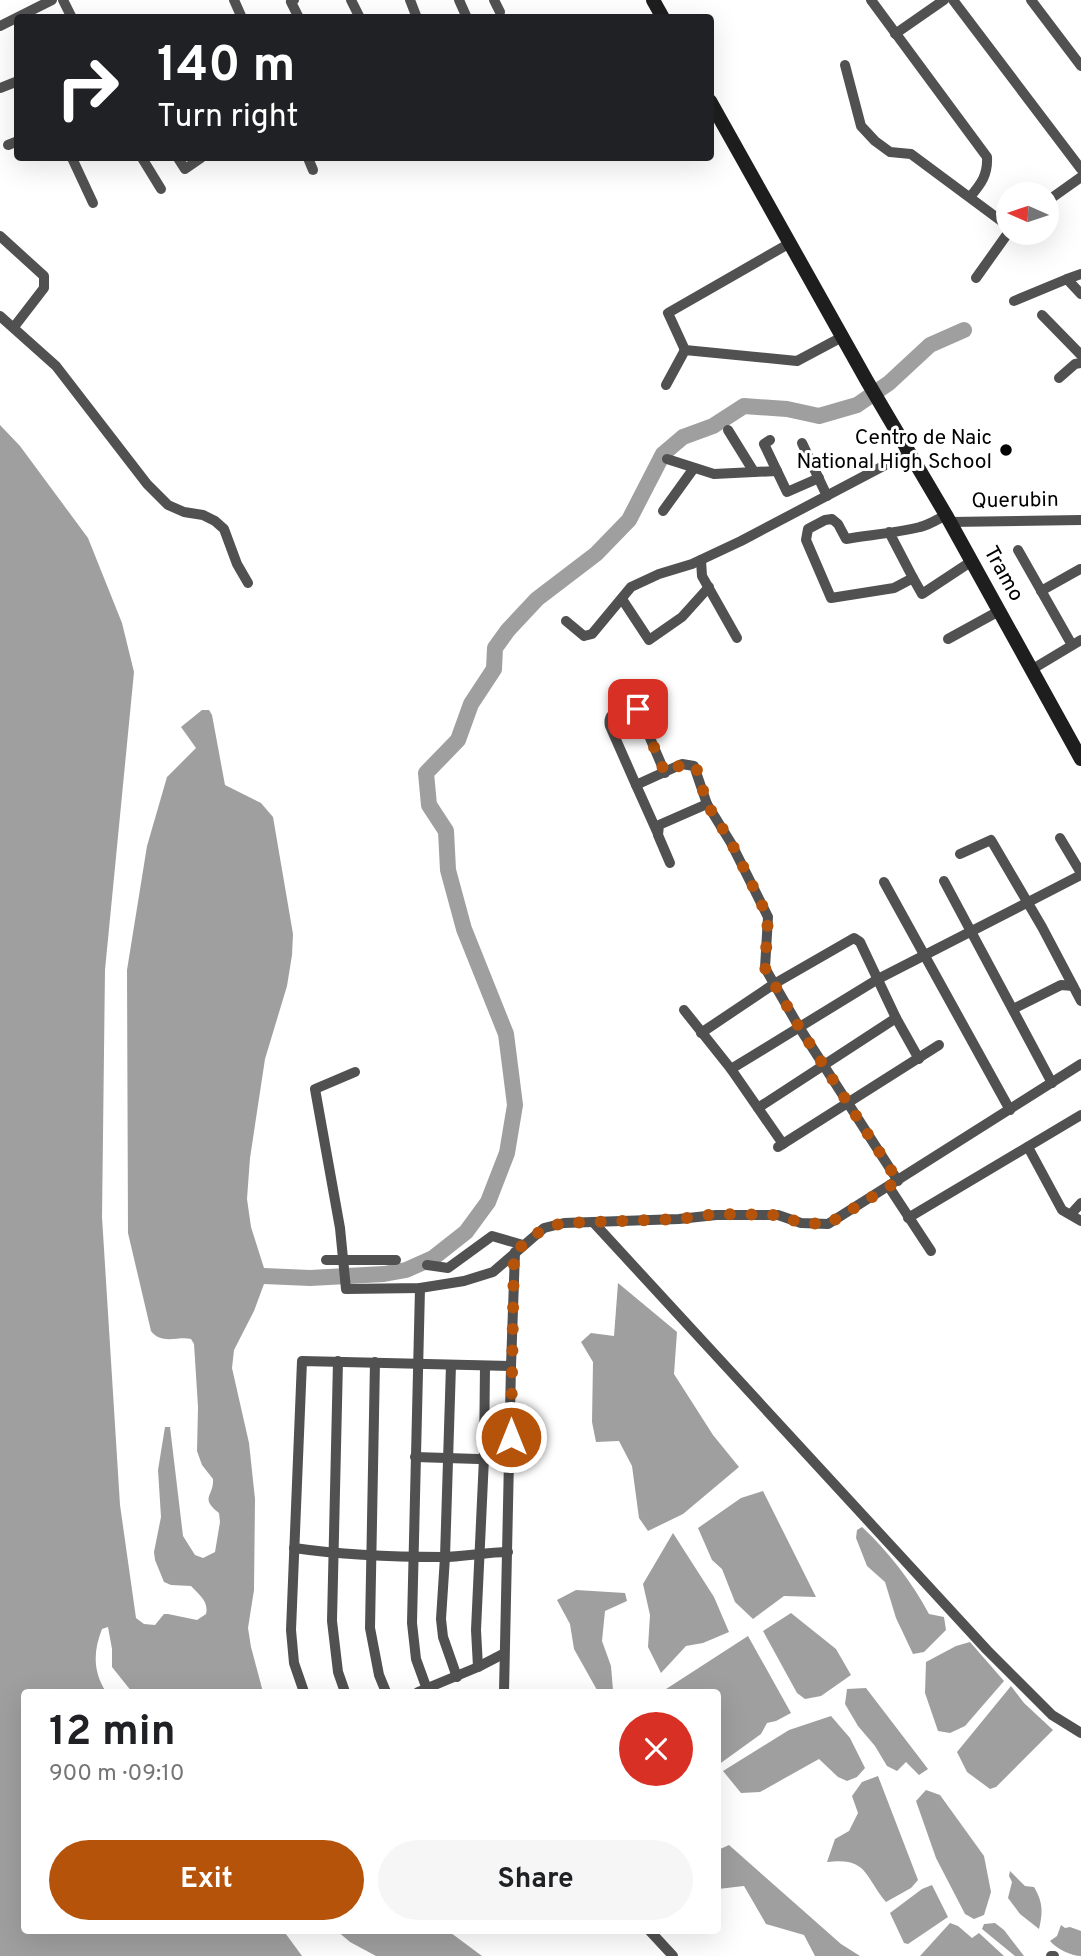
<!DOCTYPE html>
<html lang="en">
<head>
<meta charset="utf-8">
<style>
	:root { --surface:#fff; --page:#f6f6f6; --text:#202124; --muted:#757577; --accent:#b45309 }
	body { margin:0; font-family:Overpass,sans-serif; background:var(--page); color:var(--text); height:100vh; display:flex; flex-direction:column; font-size:26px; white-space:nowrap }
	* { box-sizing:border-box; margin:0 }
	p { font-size:23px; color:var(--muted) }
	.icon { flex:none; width:38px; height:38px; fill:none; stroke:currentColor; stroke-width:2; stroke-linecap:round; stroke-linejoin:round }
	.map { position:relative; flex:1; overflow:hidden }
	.side { position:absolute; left:21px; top:1689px; width:700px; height:245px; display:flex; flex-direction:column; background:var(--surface); border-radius:7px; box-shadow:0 7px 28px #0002 }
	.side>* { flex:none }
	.banner { position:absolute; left:14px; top:14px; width:700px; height:147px; border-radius:7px; box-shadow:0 7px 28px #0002; background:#202124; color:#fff; overflow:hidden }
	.needle { width:46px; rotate:273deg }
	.fabs { position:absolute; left:996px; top:182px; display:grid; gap:14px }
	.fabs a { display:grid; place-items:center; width:63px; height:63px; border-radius:50%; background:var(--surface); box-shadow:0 7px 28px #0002; font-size:35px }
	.pin { position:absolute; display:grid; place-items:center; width:60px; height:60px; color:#fff; margin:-30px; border-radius:14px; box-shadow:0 4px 10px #0006 }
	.me { position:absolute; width:77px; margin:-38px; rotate:0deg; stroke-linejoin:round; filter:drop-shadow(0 0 5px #0008) }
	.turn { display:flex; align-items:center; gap:24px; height:147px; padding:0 28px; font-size:32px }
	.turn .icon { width:91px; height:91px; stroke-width:2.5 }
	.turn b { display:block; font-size:49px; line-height:60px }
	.round { display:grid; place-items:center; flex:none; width:74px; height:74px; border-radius:37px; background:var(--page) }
	.summary { display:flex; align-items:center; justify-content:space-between; height:119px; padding:0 28px }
	h1 { font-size:42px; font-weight:700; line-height:52px }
	.primary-button { display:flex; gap:14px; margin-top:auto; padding:14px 28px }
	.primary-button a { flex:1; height:80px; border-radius:42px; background:var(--accent); color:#fff; font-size:28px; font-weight:700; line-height:80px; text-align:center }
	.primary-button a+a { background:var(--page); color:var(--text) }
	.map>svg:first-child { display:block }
	.water { fill:#9f9f9f }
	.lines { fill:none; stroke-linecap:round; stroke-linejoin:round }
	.river { stroke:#9f9f9f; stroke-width:16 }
	.street { stroke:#515151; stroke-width:10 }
	.secondary { stroke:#1e1e1e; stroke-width:14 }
	.route { stroke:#b45309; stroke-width:12; stroke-dasharray:0 21.6 }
	.poi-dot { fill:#000; stroke:#fff; stroke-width:2.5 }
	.labels { text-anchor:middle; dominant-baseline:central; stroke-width:6; stroke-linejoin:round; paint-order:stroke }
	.poi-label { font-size:21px; fill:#000; stroke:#fff; text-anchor:end }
	.street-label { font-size:21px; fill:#000; stroke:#fff }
</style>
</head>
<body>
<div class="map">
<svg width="1081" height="1956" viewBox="0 0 1081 1956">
	<rect width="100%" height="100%" fill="#fff"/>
	<g class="water">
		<path d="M0,425L20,446L88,538L122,623L134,672L105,970L102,1217L120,1505L136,1618L144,1624L155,1625L164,1614H168L197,1620L206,1614C209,1601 199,1595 191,1586L171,1585L164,1582L155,1560L154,1552L161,1517L158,1470L165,1427H170L183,1536L195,1555L203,1558L215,1552L220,1522L219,1513C199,1497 214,1497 213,1479L202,1465L197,1451L198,1407L194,1344L191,1339C178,1336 161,1345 151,1331L128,1233L127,970L147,846L167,777L196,748L181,727L202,710H209L212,715L225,785L261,803L273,817L293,934L292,955L287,986L265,1059L250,1158L247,1199L251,1227L264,1268V1284L254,1311L234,1350L232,1368L249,1443L255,1499L254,1590L248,1628L251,1647L263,1692H132L112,1667V1649L108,1627L102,1629C93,1652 93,1671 106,1692H24V1930H283L302,1956H0Z"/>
		<polygon points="618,1283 677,1332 674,1374 713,1435 739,1467 683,1514 648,1531 639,1518 632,1466 619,1441 596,1442 592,1422 593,1362 581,1342 591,1333 614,1336"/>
		<polygon points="763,1491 816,1597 784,1596 753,1619 735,1602 722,1569 712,1560 698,1528 741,1498"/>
		<path d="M862,1527C888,1551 912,1582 929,1614L944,1617L946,1630L924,1652L913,1654L896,1618L885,1582L867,1566L856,1538L857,1530Z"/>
		<polygon points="673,1533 714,1597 729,1632 703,1643 686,1646 661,1673 648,1647 650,1615 643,1584"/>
		<polygon points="576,1590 625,1593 627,1601 605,1611 602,1641 611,1666 613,1690 597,1690 574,1649 570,1624 557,1600"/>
		<polygon points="791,1613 836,1649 851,1675 821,1696 805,1699 797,1693 763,1631"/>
		<polygon points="748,1636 791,1713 776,1721 767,1723 761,1734 718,1765 718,1692 663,1691"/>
		<polygon points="970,1642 1004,1681 965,1726 950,1733 938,1731 925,1693 926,1662 956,1646"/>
		<polygon points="1011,1686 1024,1703 1053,1730 996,1787 990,1789 967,1772 957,1752"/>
		<polygon points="866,1688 928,1769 919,1775 906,1762 897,1771 887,1766 875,1746 858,1726 845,1704 847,1689"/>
		<polygon points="831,1716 850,1738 865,1768 857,1777 847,1781 838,1777 819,1759 760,1792 741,1793 723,1771 789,1730"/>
		<path d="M878,1776L918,1880L911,1888L886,1902C864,1875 867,1857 827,1862L835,1839L849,1831L858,1813L852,1796L862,1782Z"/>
		<polygon points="926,1790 940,1795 984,1856 991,1892 984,1915 974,1919 965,1914 936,1858 916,1801"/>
		<polygon points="729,1845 841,1944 860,1956 815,1956 804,1935 766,1924 744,1886 718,1889 718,1850"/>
		<path d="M1010,1871L1025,1886L1034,1887C1043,1902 1043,1912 1039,1929L1020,1914L1008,1898L1012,1882L1009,1876Z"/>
		<polygon points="932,1885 948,1917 908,1944 904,1943 890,1913 922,1889"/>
		<polygon points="950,1923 958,1926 972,1938 979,1933 1004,1956 920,1956"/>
		<polygon points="995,1923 1004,1930 1024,1956 1015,1956 982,1929 984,1924"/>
		<path d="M1061,1925L1065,1928L1070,1927L1081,1931V1956C1071,1956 1057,1949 1050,1941L1057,1936Z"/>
		<polygon points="336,1930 447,1930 482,1956 376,1956 350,1942"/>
	</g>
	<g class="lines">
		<polyline class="river" points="264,1276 310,1278 384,1274 406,1270 433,1258 466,1232 488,1202 507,1153 515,1105 506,1034 464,929 448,870 446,831 429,805 426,773 458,740 471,704 494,669 495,648 508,630 537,599 596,554 629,520 663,454 683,437 713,426 744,406 787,409 819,416 857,405 889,383 930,345 964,330"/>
		<g class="street">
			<polyline points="63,0 72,18"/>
			<polyline points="234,0 242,18"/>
			<polyline points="294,0 291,2 299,18"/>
			<polyline points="351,0 360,18"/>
			<polyline points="410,0 417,18"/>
			<polyline points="459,0 467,18"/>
			<polyline points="494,0 500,12"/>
			<path d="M871,0L987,157C988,175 981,184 970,197"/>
			<polyline points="953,0 1081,169"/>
			<polyline points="1031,0 1081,66"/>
			<polyline points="0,26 52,0"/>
			<polyline points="895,34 944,0"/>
			<polyline points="845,65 861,126 875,141 890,152 911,154 1008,226"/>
			<polyline points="0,88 18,81"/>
			<polyline points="8,145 18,141"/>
			<polyline points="72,158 93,203"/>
			<polyline points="142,158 161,189"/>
			<polyline points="178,158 185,169 201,158"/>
			<polyline points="308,158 313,170"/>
			<polyline points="1046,202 1081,177"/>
			<polyline points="0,236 44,276 44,288 14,327"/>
			<polyline points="1081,274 1067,279 1081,294"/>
			<polyline points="976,278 1008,233"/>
			<polyline points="1014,301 1067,279"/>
			<polyline points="1042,315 1081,355"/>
			<polyline points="0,316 56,366 147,484 168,505 184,512 203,515 215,521 224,529 237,564 248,583"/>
			<polyline points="685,350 668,313 790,243"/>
			<polyline points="1059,378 1075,364 1081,363"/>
			<polyline points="666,385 685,350 797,361 842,337"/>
			<polyline points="728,430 754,472"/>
			<polyline points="770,440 764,444 787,492 819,478"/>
			<polyline points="802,443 827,496"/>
			<polyline points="667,459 714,474 777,471"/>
			<polyline points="663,511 694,468"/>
			<polyline points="950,522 1081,520"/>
			<path d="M889,532L913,578L894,588L831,598L806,540L808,529L825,520L832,519L838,524L846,539C870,535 896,533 920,527C929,525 938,519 946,515"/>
			<polyline points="1018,550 1072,645"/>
			<polyline points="701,560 702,576 737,638"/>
			<polyline points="913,578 922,594 972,561"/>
			<polyline points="1041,591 1080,569"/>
			<polyline points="622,599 649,640 682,617 709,587"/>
			<polyline points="566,621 584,636 592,634 631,587 659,574 692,564 741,541 908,453"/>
			<polyline points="948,639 999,611"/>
			<polyline points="1031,670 1081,640"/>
			<path d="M665,773L638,710L626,706C617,711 607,714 610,726L636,785L682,764L694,766L707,804L731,843L768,917L765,968L799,1027L898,1181"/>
			<polyline points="636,785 658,834"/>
			<polyline points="1060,838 1081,873"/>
			<polyline points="960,854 991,840 1042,927 1081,1001"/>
			<polyline points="670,863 658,835 659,825 707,804"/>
			<polyline points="944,881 1052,1083"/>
			<polyline points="884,882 1010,1110"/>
			<polyline points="1013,1009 1061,985 1073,986"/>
			<polyline points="684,1010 731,1069 758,1108"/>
			<polyline points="701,1033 774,984 854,938 860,942 896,1018 919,1059"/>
			<polyline points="731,1069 878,979 1081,875"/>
			<polyline points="355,1072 315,1089 340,1228 346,1289 420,1288 464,1281 493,1272 544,1228 564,1223 679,1219 716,1215 778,1215 801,1223 828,1224 1081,1064"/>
			<polyline points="783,1144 758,1108 896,1018"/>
			<polyline points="778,1147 939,1045"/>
			<polyline points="1028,1147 1062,1210 1081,1221"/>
			<polyline points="889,1187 931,1251"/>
			<polyline points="1071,1214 1081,1203"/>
			<polyline points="908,1218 1081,1115"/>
			<polyline points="594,1223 987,1650 1052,1715 1081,1733"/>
			<polyline points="326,1260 396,1260"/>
			<polyline points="427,1265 448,1268 492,1236 523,1245"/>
			<polyline points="420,1288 412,1623 416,1659 428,1692"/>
			<polyline points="338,1361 332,1621 338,1672 345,1692"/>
			<polyline points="375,1362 370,1628 379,1675 386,1692"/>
			<polyline points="451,1365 445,1557 441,1619 443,1637 457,1677"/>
			<polyline points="415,1457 511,1460"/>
			<path d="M294,1548C343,1555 392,1557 442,1557C464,1557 486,1552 508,1552"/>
			<polyline points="478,1667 476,1630 484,1458 485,1366"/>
			<polyline points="304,1692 294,1663 291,1630 302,1361 511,1366 515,1252"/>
			<polyline points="418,1692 478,1667 503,1654"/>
			<polyline points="504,1692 511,1366"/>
			<polyline points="649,1930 673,1956"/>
			<polyline points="1051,1956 1054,1956"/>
		</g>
		<g class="secondary">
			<polyline points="653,0 663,18"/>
			<polyline points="710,101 867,381 946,515 1081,759"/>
		</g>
	</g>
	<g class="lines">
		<polyline class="route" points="511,1437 514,1252 544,1228 564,1223 679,1219 716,1214 778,1215 801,1223 828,1224 898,1181 799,1027 765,968 768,917 731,842 707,804 697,770 694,766 685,763 665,773 638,709"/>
	</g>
	<circle class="poi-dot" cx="1006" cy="450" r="7"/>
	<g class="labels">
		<g class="poi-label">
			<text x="992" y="438">Centro de Naic<tspan x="992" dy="24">National High School</tspan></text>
		</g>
		<g class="street-label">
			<text transform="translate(1015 501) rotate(-1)">Querubin</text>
			<text transform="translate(1003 574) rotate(61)">Tramo</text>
		</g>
	</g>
</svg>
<div class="fabs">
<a><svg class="needle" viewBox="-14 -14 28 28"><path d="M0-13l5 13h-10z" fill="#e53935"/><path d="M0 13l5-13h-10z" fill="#757577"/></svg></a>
</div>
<div class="pin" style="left:638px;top:709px;background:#d93025"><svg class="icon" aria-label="arrive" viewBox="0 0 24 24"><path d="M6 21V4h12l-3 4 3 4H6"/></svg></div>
<svg class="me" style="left:511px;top:1437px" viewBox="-20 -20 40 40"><circle r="17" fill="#b45309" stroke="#fff" stroke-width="3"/><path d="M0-11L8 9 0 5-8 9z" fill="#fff"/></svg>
<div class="banner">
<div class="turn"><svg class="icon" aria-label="right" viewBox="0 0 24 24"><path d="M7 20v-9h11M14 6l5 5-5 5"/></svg><div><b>140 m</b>Turn right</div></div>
</div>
<section class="side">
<div class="summary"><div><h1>12 min</h1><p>900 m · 09:10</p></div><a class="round" style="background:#d93025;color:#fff"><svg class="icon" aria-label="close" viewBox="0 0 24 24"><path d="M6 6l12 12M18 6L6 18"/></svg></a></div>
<div class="primary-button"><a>Exit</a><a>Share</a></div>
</section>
</div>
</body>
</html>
